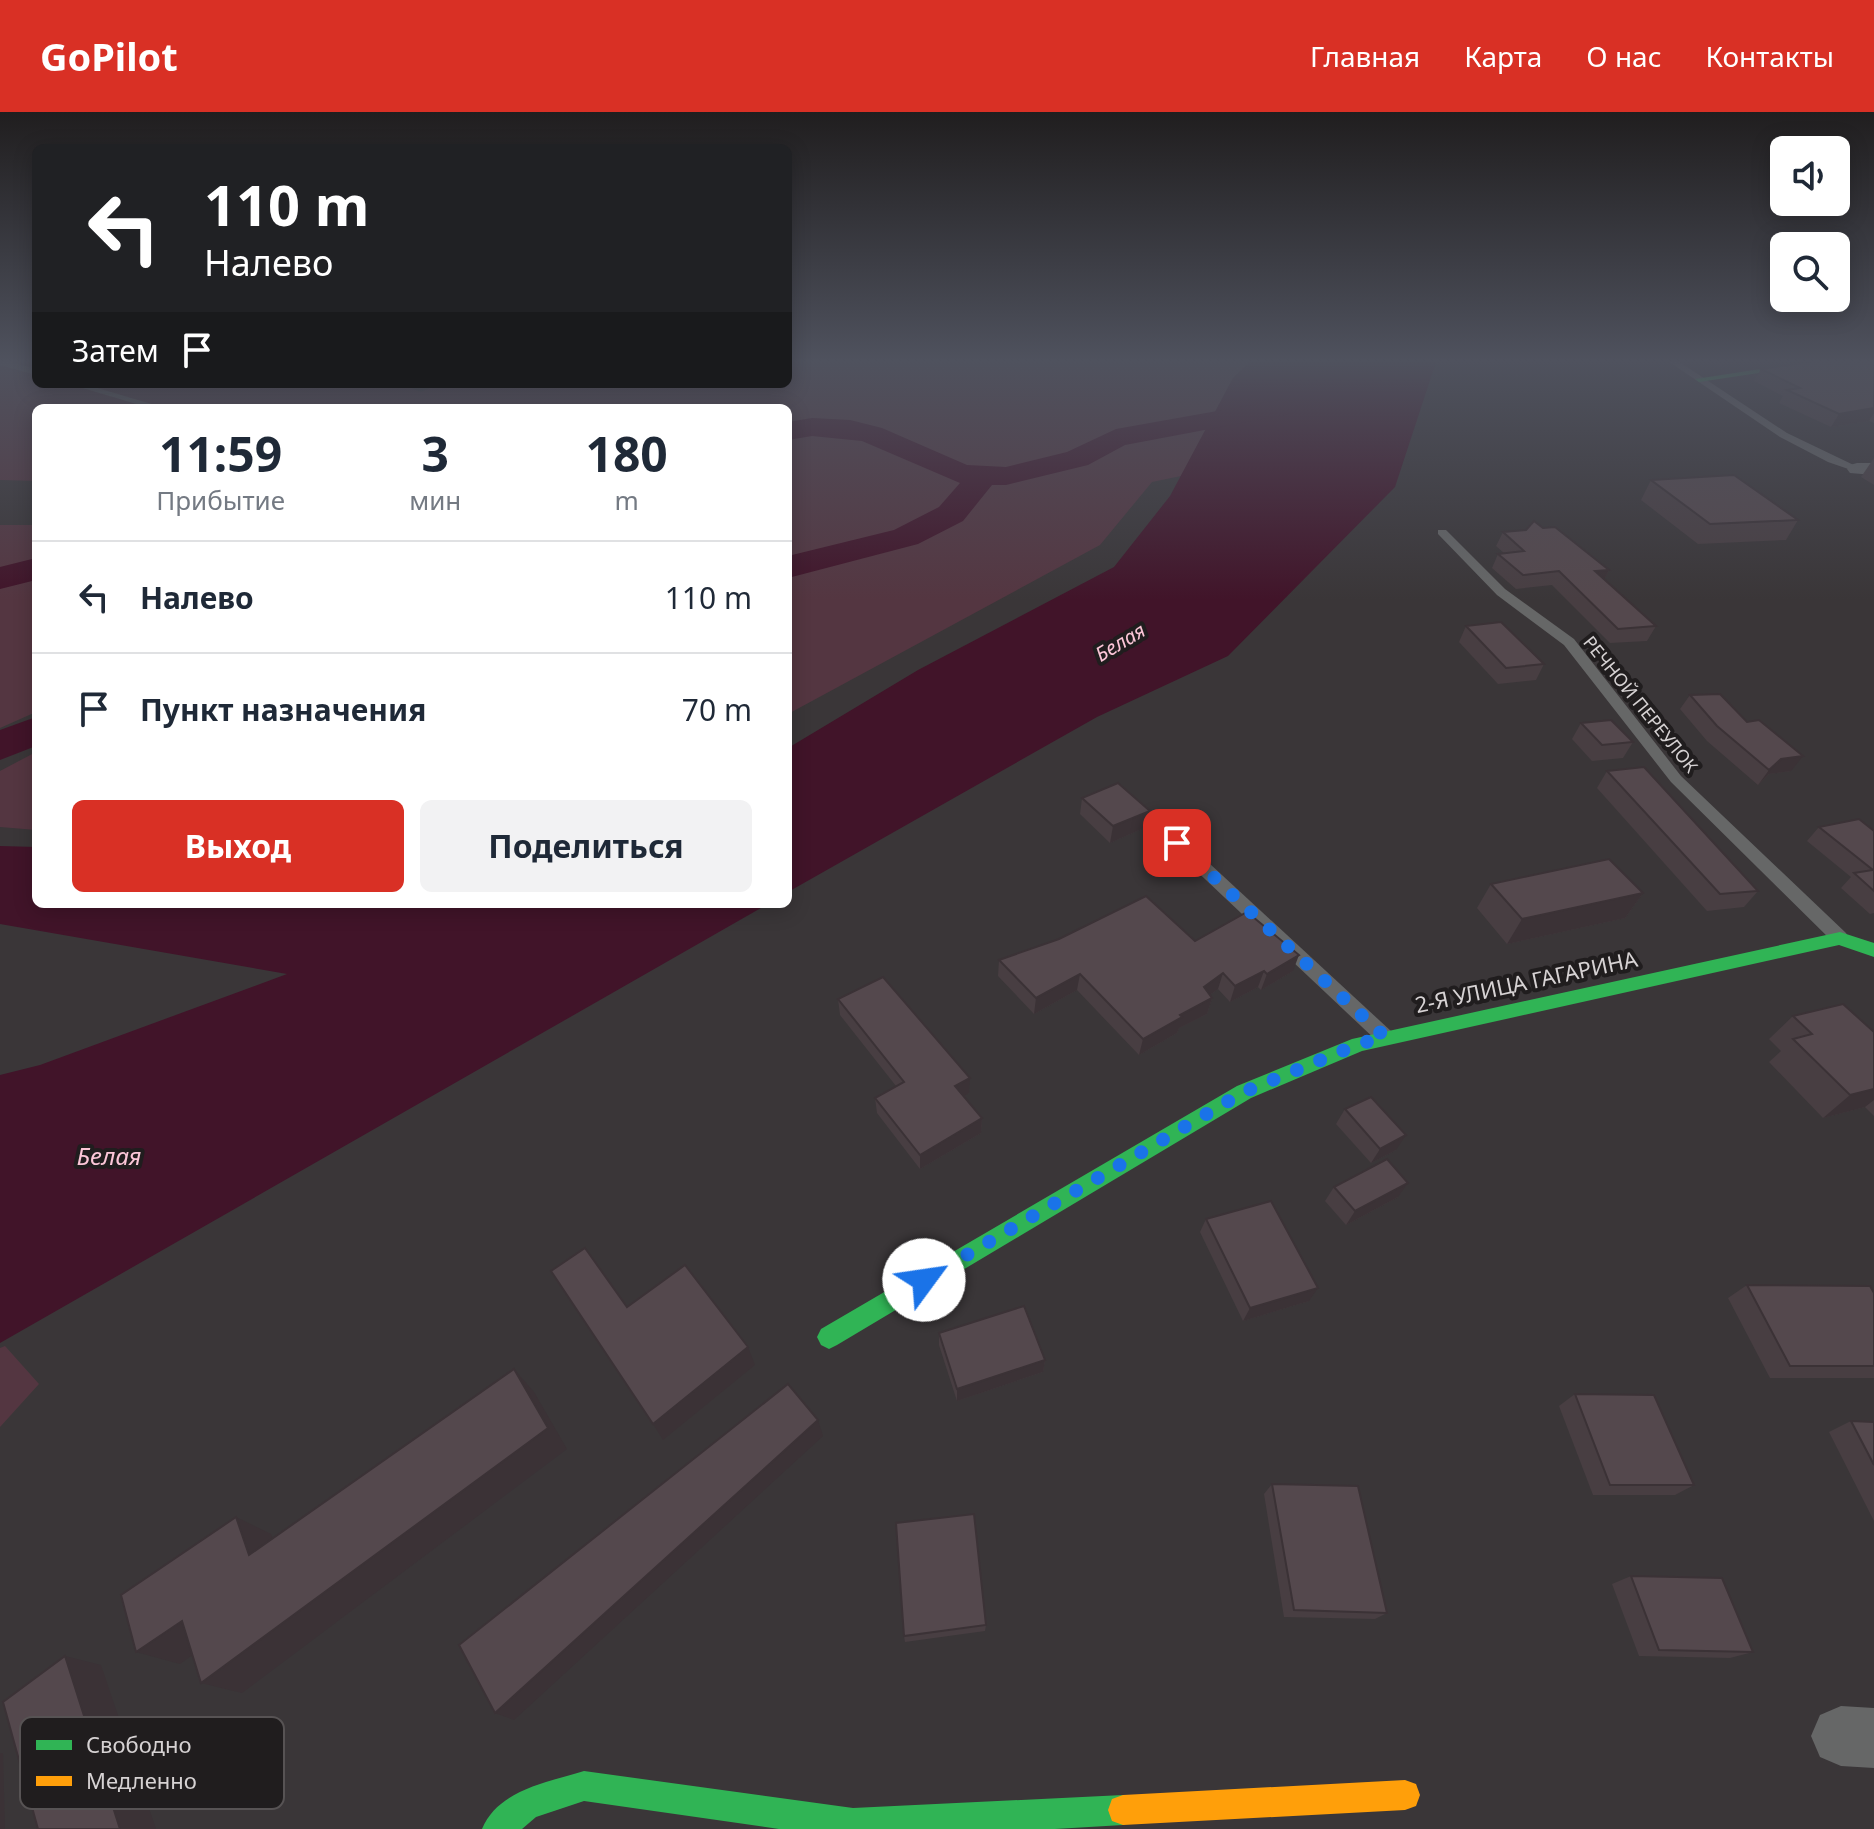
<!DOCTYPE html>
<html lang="ru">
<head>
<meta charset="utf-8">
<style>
	:root { --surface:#fff; --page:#f2f2f3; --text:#1f2937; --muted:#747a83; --line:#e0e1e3; --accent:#d93025 }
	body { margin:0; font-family:"Noto Sans",sans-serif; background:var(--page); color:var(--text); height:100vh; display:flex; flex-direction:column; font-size:30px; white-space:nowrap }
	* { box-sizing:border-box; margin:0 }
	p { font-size:26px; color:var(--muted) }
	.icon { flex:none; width:44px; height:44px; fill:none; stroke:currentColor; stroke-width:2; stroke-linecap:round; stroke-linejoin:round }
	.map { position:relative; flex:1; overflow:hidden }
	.side { position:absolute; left:32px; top:292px; width:760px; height:504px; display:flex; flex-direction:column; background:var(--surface); border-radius:12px; box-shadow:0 4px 20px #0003 }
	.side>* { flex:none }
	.hud { position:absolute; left:32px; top:32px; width:760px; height:244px; border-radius:12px; box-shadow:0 4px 20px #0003; background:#202124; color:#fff; overflow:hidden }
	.tools { position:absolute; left:1770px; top:24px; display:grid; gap:16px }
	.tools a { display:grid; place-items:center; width:80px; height:80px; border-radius:12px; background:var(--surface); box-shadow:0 4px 20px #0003; font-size:40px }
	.pin { position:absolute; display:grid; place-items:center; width:68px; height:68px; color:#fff; margin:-34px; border-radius:16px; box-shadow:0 4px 12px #0006 }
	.me { position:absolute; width:88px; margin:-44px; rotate:59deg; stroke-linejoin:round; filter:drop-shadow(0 0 6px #0008) }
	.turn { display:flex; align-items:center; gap:28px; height:168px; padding:0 40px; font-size:36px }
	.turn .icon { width:104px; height:104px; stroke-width:2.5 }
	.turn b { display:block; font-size:56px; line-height:68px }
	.then { display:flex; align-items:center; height:76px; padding:0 40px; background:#0003; gap:16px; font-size:30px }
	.eta { display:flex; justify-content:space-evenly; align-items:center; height:136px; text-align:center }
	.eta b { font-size:48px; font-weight:700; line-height:56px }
	.primary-button { display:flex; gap:16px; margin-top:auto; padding:16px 40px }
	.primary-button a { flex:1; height:92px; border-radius:12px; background:var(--accent); color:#fff; font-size:32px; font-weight:700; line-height:92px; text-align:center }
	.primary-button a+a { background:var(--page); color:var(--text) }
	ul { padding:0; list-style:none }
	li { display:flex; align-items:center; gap:24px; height:112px; padding:0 40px; border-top:2px solid var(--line) }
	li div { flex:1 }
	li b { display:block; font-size:30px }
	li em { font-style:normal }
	header { display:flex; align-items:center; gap:48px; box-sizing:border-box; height:112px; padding:0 40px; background:var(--accent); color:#fff }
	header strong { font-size:38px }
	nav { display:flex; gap:44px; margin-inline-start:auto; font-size:28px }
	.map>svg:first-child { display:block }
	.green { fill:#543641 }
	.water { fill:#411429 }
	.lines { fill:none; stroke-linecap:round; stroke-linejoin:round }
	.river { fill:#411429; fill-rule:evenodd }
	.lane { fill:#666767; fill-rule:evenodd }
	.street { fill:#666767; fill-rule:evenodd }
	.fast { fill:#30b455; fill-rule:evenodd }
	.slow { fill:#ff9f0a; fill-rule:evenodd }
	.wall { fill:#483e42 }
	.shaded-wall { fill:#3b3236 }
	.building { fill:#54484d; stroke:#3b3236; stroke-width:2 }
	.route { stroke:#1a73e8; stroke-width:14; stroke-dasharray:0 25.2 }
	.labels { text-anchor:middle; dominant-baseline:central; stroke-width:8; stroke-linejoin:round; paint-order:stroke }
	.far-street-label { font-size:18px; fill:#d6d2d3; stroke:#201d1e }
	.far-water-label { font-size:20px; font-style:italic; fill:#fcc6d8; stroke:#201d1e }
	.street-label { font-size:22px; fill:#d6d2d3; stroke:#201d1e }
	.water-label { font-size:24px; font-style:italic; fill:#fcc6d8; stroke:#201d1e }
	.key { fill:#201d1e; stroke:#575354; stroke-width:2 }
	.key-label { font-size:22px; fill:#d6d2d3 }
</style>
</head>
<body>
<header>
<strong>GoPilot</strong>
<nav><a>Главная</a><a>Карта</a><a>О нас</a><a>Контакты</a></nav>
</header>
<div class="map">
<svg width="1874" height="1717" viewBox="0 0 1874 1717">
	<rect width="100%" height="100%" fill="#3a3638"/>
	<g class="green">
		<polygon points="0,247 36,247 36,272 400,272 421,280 439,272 788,272 788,247 1253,247 1233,266 1181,364 1152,370 1100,433 788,602 788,296 36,296 36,369 0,368"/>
		<polygon points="0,413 36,413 36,600 0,616"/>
		<polygon points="36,640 36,718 0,715 0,659"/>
		<polygon points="5,1234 39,1272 0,1315 0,1236"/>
	</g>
	<g class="water">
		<polygon points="1253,247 1437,247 1395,375 1228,544 1097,605 788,780 788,636 918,558 1114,455 1170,384 1233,266"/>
		<polygon points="0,734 36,735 36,792 768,792 0,1231 0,963 40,953 287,862 0,812"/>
	</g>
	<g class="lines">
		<g class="river">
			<polygon points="1284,287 1294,289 1298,295 1294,301 1125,333 1088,353 1006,373 992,373 963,409 918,432 788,466 788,444 894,418 939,395 960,371 862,329 812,324 788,328 788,310 812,306 850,308 882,316 967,353 1006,355 1067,340 1116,317"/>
			<polygon points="36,446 36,468 0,477 0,455"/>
			<polygon points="36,605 36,634 0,648 0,618"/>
		</g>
		<g class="lane">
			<polygon points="0,247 36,257 36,263 0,253"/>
			<polygon points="1665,247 1675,247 1787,321 1862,357 1857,360 1828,350 1780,325"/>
			<polygon points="69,272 84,272 165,296 150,296"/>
			<polygon points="1438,418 1446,418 1505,477 1574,527 1681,664 1846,821 1849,826 1846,831 1834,831 1671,670 1564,533 1497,483 1438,422"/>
			<polygon points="1177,726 1183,727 1392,920 1395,925 1392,930 1378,930 1171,735 1169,731"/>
		</g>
		<g class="street">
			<polygon points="1857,351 1874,351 1874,363 1850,361 1847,357 1850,353"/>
			<polygon points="1841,1594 1874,1596 1874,1656 1841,1654 1820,1645 1811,1624 1820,1603"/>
		</g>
		<g class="fast">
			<polygon points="1825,247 1850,247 1699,270 1695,267"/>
			<polygon points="1840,820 1874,831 1874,845 1839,833 1362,939 1251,986 837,1233 829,1237 821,1233 817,1225 821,1217 1237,974 1352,927"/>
			<path d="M584,1659L853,1696L1123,1683L1134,1687L1138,1698L1134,1709L1123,1713L1055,1717H779L584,1689L536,1705L522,1717H482C498,1678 548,1670 584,1659Z"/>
		</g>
		<polygon class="slow" points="1405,1668 1416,1672 1420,1683 1416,1694 1405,1698 1123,1713 1112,1709 1108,1698 1112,1687 1123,1683"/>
	</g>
	<g class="wall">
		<polygon points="1706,247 1772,247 1721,254"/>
		<polygon points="1874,247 1874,311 1869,309 1831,315 1779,291 1783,284 1754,269 1761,257"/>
		<polygon points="1874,346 1874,373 1861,365"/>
		<polygon points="1651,368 1798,408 1786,428 1698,432 1641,388"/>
		<polygon points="1543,416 1609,458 1604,468 1656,514 1647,529 1610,531 1552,473 1516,477 1492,456 1498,442 1504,441 1496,434 1503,420"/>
		<polygon points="1466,514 1544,552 1536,568 1498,572 1459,530"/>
		<polygon points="1690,583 1747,610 1791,659 1769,662 1758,673 1707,629 1680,597"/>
		<polygon points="1581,611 1633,630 1623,646 1592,649 1572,627"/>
		<polygon points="1607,659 1758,779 1744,795 1707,799 1597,676"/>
		<polygon points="1082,686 1146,715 1110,731 1080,702"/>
		<polygon points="1819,715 1874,719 1874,801 1870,802 1841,776 1851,765 1807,729"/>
		<polygon points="1491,772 1643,781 1625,806 1507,832 1477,796"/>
		<polygon points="1195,829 1293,859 1261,878 1258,875 1230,890 1218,877 1210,883 1212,886 1207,902 1179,916 1177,921 1139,943 1077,878 1034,902 998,864 999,848"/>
		<polygon points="838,887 969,981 963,984 982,1006 981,1021 920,1057 877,1001 875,986 896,974 840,903"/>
		<polygon points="1793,904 1874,920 1874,1004 1865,995 1823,1006 1769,950 1781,939 1769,927"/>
		<polygon points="1345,997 1396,1038 1371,1051 1336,1012"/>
		<polygon points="1334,1075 1398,1085 1346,1113 1325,1089"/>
		<polygon points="1206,1107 1309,1189 1243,1209 1200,1120"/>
		<polygon points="1747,1173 1874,1181 1874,1266 1770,1266 1728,1186"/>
		<polygon points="939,1221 1045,1248 1043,1260 957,1289 939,1233"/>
		<polygon points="1575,1282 1694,1373 1675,1383 1593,1383 1559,1294"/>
		<polygon points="1851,1309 1874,1310 1874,1409 1829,1320"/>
		<polygon points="1272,1372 1387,1501 1375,1507 1284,1505 1264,1382"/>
		<polygon points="1631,1464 1753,1540 1730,1546 1639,1544 1612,1472"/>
		<polygon points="986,1513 985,1519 905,1530 904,1524"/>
	</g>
	<g class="shaded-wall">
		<polygon points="1725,247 1772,247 1721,254"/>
		<polygon points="1874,296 1874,301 1869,309 1831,315 1839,302"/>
		<polygon points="1609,458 1602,472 1595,459"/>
		<polygon points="1803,644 1791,659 1769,662 1758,673 1769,658 1781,647"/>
		<polygon points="1150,699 1146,715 1110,731 1113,714"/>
		<polygon points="1643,781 1625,806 1507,832 1522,807"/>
		<polygon points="1299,843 1293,859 1261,878 1267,862"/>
		<polygon points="1264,859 1258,875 1230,890 1235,874"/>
		<polygon points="1223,861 1218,877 1199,891 1204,875"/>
		<polygon points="1080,862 1077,878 1034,902 1036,886"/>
		<polygon points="1212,886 1207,902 1179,916 1177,921 1139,943 1143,927 1180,903"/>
		<polygon points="970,966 969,981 954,990 955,974"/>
		<polygon points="1874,977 1874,988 1865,995 1823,1006 1850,983"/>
		<polygon points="982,1006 981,1021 920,1057 920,1043"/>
		<polygon points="1406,1023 1396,1038 1371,1051 1380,1037"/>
		<polygon points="1408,1071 1398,1085 1346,1113 1355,1099"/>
		<polygon points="1318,1176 1309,1189 1243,1209 1250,1196"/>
		<polygon points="748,1235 755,1253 663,1328 653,1312"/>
		<polygon points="1045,1248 1043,1260 957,1289 957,1277"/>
		<polygon points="514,1257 534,1280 567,1337 242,1581 201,1571"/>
		<polygon points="818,1308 823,1324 514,1608 495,1601"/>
		<polygon points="236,1405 271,1422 284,1459 249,1443"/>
		<polygon points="182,1509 222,1522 180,1552 136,1540"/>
		<polygon points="65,1544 101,1553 156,1717 120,1717"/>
		<polygon points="0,1641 3,1641 5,1717 0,1717"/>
	</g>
	<g class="building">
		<polygon points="1828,247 1874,247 1874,296 1839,302 1787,278 1800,276 1761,257"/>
		<polygon points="1734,363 1798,408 1710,412 1651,368"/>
		<polygon points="1534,409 1543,416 1555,415 1609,458 1595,459 1656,514 1618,517 1559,459 1523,463 1498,442 1524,439 1503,420 1526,418"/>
		<polygon points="1501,510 1544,552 1506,556 1466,514"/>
		<polygon points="1720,582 1747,610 1759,608 1803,644 1781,647 1769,658 1717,614 1690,583"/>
		<polygon points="1611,608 1633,630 1602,633 1581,611"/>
		<polygon points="1644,655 1758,779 1720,782 1607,659"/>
		<polygon points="1118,671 1150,699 1113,714 1082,686"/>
		<polygon points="1859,707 1874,719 1874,779 1854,761 1873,758 1819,715"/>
		<polygon points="1609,747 1643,781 1522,807 1491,772"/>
		<polygon points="1146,784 1195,829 1247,800 1299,843 1267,862 1264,859 1235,874 1223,861 1204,875 1212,886 1180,903 1182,905 1143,927 1080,862 1036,886 999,848 1059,827"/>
		<polygon points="883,865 970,966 955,974 982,1006 920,1043 875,986 904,970 838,887"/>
		<polygon points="1843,892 1874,920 1874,977 1850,983 1793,927 1812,922 1793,904"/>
		<polygon points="1371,985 1406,1023 1380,1037 1345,997"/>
		<polygon points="1387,1047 1408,1071 1355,1099 1334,1075"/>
		<polygon points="1271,1089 1318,1176 1250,1196 1206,1107"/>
		<polygon points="585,1136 627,1195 685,1153 748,1235 653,1312 551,1159"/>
		<polygon points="1747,1173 1870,1174 1874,1181 1874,1254 1790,1254"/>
		<polygon points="1024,1194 1045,1248 957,1277 939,1221"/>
		<polygon points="514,1257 548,1316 201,1571 182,1509 136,1540 121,1483 236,1405 249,1443"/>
		<polygon points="788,1272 818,1308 495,1601 459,1533"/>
		<polygon points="1575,1282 1654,1283 1694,1373 1610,1373"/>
		<polygon points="1851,1309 1874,1310 1874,1353"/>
		<polygon points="1272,1372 1358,1374 1387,1501 1294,1498"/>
		<polygon points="974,1402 986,1513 904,1524 896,1411"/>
		<polygon points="1631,1464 1722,1466 1753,1540 1659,1538"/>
		<polygon points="65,1544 120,1717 38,1717 3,1590"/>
	</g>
	<linearGradient id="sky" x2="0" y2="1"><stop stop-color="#201e1f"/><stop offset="0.51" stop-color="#4f525e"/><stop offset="1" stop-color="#4f525e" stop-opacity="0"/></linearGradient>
	<rect width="1874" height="488" fill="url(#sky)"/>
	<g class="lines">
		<polyline class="route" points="924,1168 1244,980 1359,932 1385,925 1177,731"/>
	</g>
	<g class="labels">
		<g class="far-street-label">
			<text transform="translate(1641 592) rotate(51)">РЕЧНОЙ ПЕРЕУЛОК</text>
		</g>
		<g class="far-water-label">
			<text transform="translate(1120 530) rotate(-31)">Белая</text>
		</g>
		<g class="street-label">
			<text transform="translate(1526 869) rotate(-12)">2-Я УЛИЦА ГАГАРИНА</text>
		</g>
		<g class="water-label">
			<text x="109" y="1043">Белая</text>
		</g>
	</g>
	<rect x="20" y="1605" width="264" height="92" rx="12" class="key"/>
	<rect x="36" y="1628" width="36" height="10" fill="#30b455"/>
	<rect x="36" y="1664" width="36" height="10" fill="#ff9f0a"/>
	<g class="key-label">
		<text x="86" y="1641">Свободно</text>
		<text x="86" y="1677">Медленно</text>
	</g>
</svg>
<div class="tools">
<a><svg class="icon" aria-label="sound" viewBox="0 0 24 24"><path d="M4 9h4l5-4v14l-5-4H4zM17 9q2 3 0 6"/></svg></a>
<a><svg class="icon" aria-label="search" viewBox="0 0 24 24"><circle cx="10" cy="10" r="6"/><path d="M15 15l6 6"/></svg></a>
</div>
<div class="pin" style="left:1177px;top:731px;background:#d93025"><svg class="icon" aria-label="arrive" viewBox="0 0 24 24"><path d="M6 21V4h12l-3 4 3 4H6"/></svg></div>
<svg class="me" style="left:924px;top:1168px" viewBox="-20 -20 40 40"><circle r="19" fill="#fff"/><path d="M0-13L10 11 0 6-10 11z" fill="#1a73e8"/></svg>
<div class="hud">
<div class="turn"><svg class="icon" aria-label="left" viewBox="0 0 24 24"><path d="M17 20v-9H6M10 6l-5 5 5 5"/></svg><div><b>110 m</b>Налево</div></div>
<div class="then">Затем<svg class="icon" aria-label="arrive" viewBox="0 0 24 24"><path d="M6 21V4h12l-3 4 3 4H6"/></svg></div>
</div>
<section class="side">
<div class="eta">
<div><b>11:59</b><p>Прибытие</p></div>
<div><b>3</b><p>мин</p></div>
<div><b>180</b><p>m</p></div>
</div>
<ul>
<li><svg class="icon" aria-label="left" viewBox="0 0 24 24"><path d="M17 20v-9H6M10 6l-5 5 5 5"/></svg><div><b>Налево</b></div><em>110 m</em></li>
<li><svg class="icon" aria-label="arrive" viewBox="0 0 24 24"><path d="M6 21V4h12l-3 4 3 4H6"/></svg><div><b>Пункт назначения</b></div><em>70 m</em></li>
</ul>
<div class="primary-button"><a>Выход</a><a>Поделиться</a></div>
</section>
</div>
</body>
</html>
